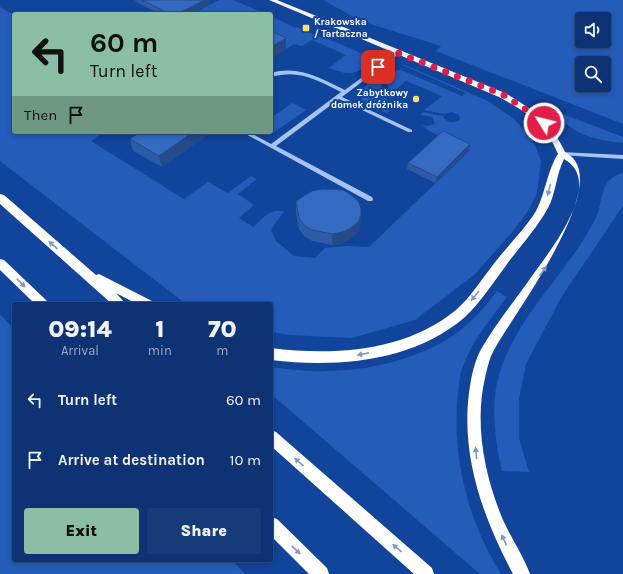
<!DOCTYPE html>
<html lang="en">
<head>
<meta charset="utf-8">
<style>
	:root { --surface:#0d3374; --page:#163b79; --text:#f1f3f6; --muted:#9aaac5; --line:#2d4e86; --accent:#8abfa5 }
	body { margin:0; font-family:Karla,sans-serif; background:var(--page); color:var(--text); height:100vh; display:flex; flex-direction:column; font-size:15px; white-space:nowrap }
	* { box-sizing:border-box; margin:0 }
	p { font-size:13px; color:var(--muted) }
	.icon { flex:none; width:22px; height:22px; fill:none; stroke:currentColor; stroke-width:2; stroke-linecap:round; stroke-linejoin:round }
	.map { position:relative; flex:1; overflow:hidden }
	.details { position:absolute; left:12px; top:302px; width:261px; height:260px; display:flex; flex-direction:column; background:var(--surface); border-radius:4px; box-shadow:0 2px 6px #0003,0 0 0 1px var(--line) }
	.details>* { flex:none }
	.guide { position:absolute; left:12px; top:12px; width:261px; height:122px; border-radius:4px; box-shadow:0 2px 6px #0003,0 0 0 1px var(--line); background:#8abfa5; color:#111; overflow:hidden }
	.buttons { position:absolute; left:575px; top:12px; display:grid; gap:8px }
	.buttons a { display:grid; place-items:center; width:36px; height:36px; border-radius:4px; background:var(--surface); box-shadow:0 2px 6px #0003,0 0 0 1px var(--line); font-size:20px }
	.pin { position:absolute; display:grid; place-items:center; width:34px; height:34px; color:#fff; margin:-17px; border-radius:8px; box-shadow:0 2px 6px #0006 }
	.me { position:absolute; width:44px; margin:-22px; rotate:306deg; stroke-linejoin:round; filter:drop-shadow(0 0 3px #0008) }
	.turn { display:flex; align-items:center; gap:14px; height:84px; padding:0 12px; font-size:18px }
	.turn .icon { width:52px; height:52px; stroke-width:2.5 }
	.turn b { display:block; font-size:28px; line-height:34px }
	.then { display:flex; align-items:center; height:38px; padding:0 12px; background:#0003; gap:8px; font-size:15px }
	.eta { display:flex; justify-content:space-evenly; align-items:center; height:68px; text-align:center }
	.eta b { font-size:24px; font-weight:800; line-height:28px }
	.button { display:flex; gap:8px; margin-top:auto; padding:8px 12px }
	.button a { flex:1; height:46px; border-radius:4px; background:var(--accent); color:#111; font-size:16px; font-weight:800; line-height:46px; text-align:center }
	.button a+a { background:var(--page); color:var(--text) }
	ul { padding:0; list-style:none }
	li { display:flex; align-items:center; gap:12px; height:60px; padding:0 12px }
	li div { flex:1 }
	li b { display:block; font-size:15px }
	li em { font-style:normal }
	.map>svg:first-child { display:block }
	.green { fill:#245cba; fill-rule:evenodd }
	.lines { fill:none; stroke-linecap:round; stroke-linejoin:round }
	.minor { fill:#a5c3f4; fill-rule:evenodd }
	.major { fill:#f3f6ff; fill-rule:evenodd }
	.highway { fill:#fff; fill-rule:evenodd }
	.wall { fill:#2e5ba7 }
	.shaded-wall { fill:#254a88 }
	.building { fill:#356ac2; stroke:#254a88 }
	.oneway { fill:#7c98c8 }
	.route { stroke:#e11d48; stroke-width:7; stroke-dasharray:0 12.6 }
	.poi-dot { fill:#ffde69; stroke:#11449b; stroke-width:1.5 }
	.labels { text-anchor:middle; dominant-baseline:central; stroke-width:4; stroke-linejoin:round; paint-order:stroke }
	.far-poi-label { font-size:10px; font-weight:bold; fill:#fff; stroke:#11449b; text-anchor:start }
</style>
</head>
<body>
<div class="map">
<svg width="623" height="574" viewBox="0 0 623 574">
	<rect width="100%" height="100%" fill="#11449b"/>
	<g class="green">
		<polygon points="219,0 233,0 266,14 192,14"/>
		<path d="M323,0H623V124L436,51L441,46L361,21ZM582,19H604V41H582ZM582,63H604V85H582Z"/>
		<path d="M0,7L14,15V132H104L91,141L184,199L208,182L228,193L251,176L257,179L238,194L254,205L239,218L253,227C263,218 269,209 284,211L271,230L276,241L294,256L315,258L325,248L347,246L369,247L470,150L429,131L422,125L427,126L435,124L432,117L420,115L423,112L443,116C446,123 455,124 460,119L459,115L452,112L444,114L424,110L442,96L406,81L390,94L386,79L397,70H401L462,96L466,93L400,64L405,65L488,101L514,119L524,130L535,145L541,161L537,193L528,211L514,230L474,275L415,320L352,338L289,335L271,332V304H186L0,161Z"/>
		<path d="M271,16L295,28L297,27L320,37L336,42L376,60C357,74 352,77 329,68L346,55L312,40L302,46L294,44L286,49L271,42Z"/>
		<polygon points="375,79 380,81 387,101 384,103 393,107 387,113 363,101 359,95 360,90"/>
		<polygon points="292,103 306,110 273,133 267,134 260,132 271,132 271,118"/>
		<path d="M547,108L623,137V143C583,138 577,134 547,108Z"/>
		<path d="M623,173V206L562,296L526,364L519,399V438L529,472L502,471C495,439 490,406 499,375C515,320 560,280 588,232C592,226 595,219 598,213C603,195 602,178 623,173Z"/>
		<path d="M497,291L507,297C489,321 470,343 461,372C459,379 459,387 458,393C451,456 468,521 501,574H480L271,394V367C289,369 308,372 326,371C374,371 436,355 471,321C481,312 489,301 497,291Z"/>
		<polygon points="0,314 14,329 14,560 232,560 245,574 0,574"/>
	</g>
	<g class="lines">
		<g class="minor">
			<path d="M396,52L400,53L342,97L412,130V132H408L339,99L276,146L372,197L373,199L372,201H368L242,132H249L271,144L341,92C316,80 300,69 271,77V73C299,65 320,78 345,90Z"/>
			<polygon points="562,152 623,155 623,159 560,155 560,153"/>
		</g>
		<path class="major" d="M269,0H277L505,93C534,110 552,123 566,154L562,157L559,156C555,148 552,140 547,133C535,117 517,107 499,97Z"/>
		<g class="highway">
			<path d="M562,151C623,173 510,318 493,352C489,359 487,370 485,378C474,425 485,477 503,520C511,538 523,555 530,574H513C481,514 458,449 471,380C473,369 477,355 483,346C497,322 516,299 532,276C549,252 606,182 564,159C556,175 556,193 548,208C536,230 519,247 505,267C492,284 481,302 465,317C413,362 336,368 271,360V348C333,356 405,352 456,310C472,296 483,277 496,261C509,244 525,229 536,211C546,192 547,170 559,152Z"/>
			<polygon points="0,194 4,195 96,275 99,274 103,276 152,301 154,304 137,304 116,293 126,304 112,304 0,204"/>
			<polygon points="0,259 4,260 47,301 49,304 35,304 0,270"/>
			<polygon points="271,430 276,432 432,568 434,574 414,574 271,446"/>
			<polygon points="271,517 277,519 327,568 329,574 309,574 271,536"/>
		</g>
	</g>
	<g class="wall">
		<polygon points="135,0 209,0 210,4 189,14 160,14 136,2"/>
		<polygon points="211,132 162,167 133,151 130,139"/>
		<polygon points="469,150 435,183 407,169 408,163"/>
		<polygon points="296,201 360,226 357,233 350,239 342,243 332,245 312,241 304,236 299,229 296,213"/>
	</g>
	<g class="shaded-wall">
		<polygon points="205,0 209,0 210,4 189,14 177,14"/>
		<polygon points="286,38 286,49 271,59 271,47"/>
		<polygon points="193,132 211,132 162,167 159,156"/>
		<polygon points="470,144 469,150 435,183 437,177"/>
		<polygon points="361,215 360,226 357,233 350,239 342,243 332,245 332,234"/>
	</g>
	<g class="building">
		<polygon points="142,0 205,0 177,14 170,14"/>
		<polygon points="271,31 286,38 271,47"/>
		<polygon points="443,131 470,144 437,177 408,163"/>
		<polygon points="141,132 193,132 159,156 130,139"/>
		<polygon points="322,189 343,190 351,195 358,201 361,208 361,215 358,222 351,228 343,232 332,234 312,230 304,225 299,218 296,201 312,191"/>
	</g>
	<defs><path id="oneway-solid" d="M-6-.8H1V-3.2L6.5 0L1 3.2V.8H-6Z"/></defs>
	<g class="oneway">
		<use href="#oneway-solid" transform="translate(549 190) rotate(104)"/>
		<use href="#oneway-solid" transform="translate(53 245) rotate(-139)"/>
		<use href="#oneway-solid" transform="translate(543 271) rotate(-55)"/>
		<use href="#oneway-solid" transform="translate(21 283) rotate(44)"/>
		<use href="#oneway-solid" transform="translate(475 296) rotate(129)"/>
		<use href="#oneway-solid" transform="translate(363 354) rotate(169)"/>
		<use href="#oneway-solid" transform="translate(476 453) rotate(-96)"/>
		<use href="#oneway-solid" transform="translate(299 462) rotate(-139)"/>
		<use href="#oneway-solid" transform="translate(504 540) rotate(-115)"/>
		<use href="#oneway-solid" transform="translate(397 548) rotate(-139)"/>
		<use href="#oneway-solid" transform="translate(296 550) rotate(44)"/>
	</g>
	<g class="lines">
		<polyline class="route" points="378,67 398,53 502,94 524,108 544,123"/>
	</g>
	<g class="poi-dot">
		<rect x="302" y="24" width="8" height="8" rx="2"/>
		<circle cx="416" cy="99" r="4"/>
	</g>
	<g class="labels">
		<g class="far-poi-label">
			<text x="314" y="22">Krakowska<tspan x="314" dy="12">/ Tartaczna</tspan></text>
			<text x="408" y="93" text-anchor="end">Zabytkowy<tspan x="408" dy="12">domek dróżnika</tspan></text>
		</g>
	</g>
</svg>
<div class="buttons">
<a><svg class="icon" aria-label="sound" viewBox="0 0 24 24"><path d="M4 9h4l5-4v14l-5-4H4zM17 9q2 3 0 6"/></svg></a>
<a><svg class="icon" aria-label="search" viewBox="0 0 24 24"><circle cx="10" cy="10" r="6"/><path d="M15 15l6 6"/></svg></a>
</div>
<div class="pin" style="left:378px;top:67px;background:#d93025"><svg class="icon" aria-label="arrive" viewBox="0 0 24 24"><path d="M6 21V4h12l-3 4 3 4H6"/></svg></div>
<svg class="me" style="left:544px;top:123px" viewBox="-20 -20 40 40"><circle r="17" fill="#e11d48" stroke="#fff" stroke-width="3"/><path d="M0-11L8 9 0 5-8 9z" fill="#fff"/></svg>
<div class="guide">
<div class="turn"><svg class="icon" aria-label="left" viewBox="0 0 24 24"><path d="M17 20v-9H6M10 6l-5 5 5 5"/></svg><div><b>60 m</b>Turn left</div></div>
<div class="then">Then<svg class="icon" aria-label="arrive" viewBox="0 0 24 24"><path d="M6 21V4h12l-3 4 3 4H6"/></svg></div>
</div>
<section class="details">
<div class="eta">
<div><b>09:14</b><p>Arrival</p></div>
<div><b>1</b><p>min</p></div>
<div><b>70</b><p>m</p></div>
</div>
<ul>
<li><svg class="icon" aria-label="left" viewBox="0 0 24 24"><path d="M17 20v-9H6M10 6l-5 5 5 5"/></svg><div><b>Turn left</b></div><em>60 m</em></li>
<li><svg class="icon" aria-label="arrive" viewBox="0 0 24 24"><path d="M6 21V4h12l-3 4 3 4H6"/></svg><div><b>Arrive at destination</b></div><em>10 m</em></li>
</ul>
<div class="button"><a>Exit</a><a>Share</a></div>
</section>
</div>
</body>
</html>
